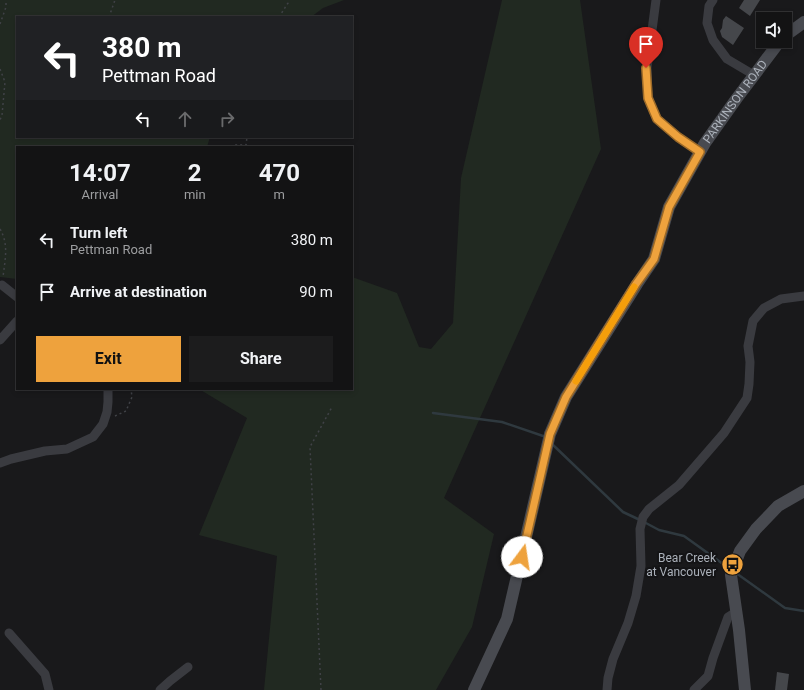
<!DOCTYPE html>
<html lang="en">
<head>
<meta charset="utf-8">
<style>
	:root { --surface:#131314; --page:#1c1c1d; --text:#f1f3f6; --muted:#9d9ea0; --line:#323234; --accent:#eea23d }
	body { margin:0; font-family:Roboto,sans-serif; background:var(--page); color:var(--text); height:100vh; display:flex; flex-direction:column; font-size:15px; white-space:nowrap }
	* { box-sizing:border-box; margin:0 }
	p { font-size:13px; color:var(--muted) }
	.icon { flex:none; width:22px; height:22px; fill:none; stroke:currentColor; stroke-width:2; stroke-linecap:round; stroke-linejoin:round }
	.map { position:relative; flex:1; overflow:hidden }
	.sheet { position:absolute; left:16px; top:146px; width:337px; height:244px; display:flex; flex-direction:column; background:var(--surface); border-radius:0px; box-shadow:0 2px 6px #0003,0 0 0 1px var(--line) }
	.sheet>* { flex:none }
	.guide { position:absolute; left:16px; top:16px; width:337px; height:122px; border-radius:0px; box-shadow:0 2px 6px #0003,0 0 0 1px var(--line); background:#202124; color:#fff; overflow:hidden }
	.fabs { position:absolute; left:756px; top:12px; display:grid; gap:8px }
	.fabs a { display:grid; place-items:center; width:36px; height:36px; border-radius:0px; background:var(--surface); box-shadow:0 2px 6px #0003,0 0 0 1px var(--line); font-size:20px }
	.pin { position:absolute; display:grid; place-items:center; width:34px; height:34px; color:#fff; margin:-41px -17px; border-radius:50% 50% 50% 0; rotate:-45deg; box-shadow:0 0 4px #0007 }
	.pin .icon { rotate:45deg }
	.me { position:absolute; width:44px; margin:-22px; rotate:14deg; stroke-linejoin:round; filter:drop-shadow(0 0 3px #0008) }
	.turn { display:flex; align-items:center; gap:14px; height:84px; padding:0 20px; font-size:18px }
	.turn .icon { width:52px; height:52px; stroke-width:2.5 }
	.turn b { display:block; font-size:28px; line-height:34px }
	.lanes { display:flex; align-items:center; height:38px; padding:0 20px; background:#0003; justify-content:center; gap:20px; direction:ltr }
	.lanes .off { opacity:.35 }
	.eta { display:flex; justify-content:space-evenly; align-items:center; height:68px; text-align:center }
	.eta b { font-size:24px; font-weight:700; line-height:28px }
	.cta { display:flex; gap:8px; margin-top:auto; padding:8px 20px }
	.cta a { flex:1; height:46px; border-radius:0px; background:var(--accent); color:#111; font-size:16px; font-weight:700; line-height:46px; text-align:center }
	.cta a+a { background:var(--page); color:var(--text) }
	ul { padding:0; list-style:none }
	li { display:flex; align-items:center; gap:12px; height:52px; padding:0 20px }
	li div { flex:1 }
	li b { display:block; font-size:15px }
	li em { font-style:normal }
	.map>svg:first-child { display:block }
	.green { fill:#212921 }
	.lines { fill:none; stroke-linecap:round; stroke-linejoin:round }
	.stream { stroke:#2f393f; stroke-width:2.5 }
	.building { fill:#45474b }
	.path { stroke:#404247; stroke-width:1.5; stroke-dasharray:2 3; stroke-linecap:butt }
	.street { stroke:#3a3b40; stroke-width:9 }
	.secondary { stroke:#484a50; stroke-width:12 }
	.route-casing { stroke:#9b6928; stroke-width:10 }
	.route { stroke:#eea23d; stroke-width:7 }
	.slow { stroke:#f59e0b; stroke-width:7 }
	.labels { text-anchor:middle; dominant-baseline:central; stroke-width:4; stroke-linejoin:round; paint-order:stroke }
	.street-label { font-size:12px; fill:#abb1ba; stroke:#141416 }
	.poi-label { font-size:12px; fill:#abb1ba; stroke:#141416; text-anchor:end }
</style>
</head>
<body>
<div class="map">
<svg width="804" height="690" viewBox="0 0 804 690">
	<rect width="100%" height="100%" fill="#19191b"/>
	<g class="green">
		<polygon points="0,0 344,0 323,8 311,17 17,17 17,137 210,137 207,147 17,147 17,279 0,277"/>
		<polygon points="502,0 580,0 601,149 444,498 494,534 472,627 436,690 264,690 277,556 199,535 247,418 199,389 352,389 352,277 397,293 419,347 431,349 453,323 461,178"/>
	</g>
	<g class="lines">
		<g class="stream">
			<polyline points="433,413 502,422 546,437"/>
			<polyline points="552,444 623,512 640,520"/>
			<polyline points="644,522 659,530 684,536 730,569"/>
			<polyline points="736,573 785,608 804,611"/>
		</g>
	</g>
	<g class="building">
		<polygon points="744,0 760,0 750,16 739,8"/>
		<polygon points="726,16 744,28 733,45 722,37 720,31 722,28 723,20"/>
		<polygon points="777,672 789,674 787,690 775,690"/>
	</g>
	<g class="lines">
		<g class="path">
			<polyline points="109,17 115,0"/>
			<polyline points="279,17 288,3 288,0"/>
			<polyline points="0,24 6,7 6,0"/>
			<polyline points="0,69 5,82 2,115 0,120"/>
			<polyline points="231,147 233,145 246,145 247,137"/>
			<path d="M0,229C9,244 5,260 3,277"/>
			<polyline points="115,416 126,411 132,397 131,389"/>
			<polyline points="321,690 310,447 332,407"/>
		</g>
		<g class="street">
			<polyline points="656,0 647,68 648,98 657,119 678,137 700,152"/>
			<polyline points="713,0 709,6 707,23 713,40 727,59 754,75"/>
			<polyline points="2,285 17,297"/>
			<polyline points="0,340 17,321"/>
			<polyline points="0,463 11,459 45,451 67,449 93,437 103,424 107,412 108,402 108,389"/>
			<polyline points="9,633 45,674 49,690"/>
			<polyline points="160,690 170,681 188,667"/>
			<polyline points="607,690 608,678 613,659 628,623 636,596 641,566 640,529 643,517 649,509 679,485 724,433 747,398 749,384 750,362 748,346 753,321 764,308 781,299 804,296"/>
			<polyline points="694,690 708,676 713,658 728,617 736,612"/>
		</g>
		<g class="secondary">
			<polyline points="785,36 804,22"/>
			<path id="s1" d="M474,690L507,619L550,434L566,397L637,284L654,259L669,207L705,143L737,98L780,41"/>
			<polyline points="745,690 739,630 731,575 740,551 756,529 778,506 804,491"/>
		</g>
	</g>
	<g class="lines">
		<defs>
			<polyline id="route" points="522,557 550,434 566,397 636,284 654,259 669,207 700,152 678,137 657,119 648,98 646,68"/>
		</defs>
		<use href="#route" class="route-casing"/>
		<use href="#route" class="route"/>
		<polyline class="slow" points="576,381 634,287"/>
	</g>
	<defs>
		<symbol id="bus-disc" viewBox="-11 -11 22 22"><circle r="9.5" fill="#eea23d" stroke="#141416"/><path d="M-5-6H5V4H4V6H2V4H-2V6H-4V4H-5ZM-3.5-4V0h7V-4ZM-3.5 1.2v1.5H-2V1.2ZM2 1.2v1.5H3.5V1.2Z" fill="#111"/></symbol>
	</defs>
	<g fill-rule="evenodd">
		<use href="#bus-disc" x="720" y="552" width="25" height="25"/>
	</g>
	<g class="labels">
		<g class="street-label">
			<text stroke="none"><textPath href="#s1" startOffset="651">PARKINSON ROAD</textPath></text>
		</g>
		<g class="poi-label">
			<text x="716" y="558">Bear Creek<tspan x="716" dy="14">at Vancouver</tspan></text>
		</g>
	</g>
</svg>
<div class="fabs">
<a><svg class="icon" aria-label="sound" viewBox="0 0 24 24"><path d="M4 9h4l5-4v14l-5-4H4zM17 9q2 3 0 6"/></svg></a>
</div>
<div class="pin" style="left:646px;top:68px;background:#d93025"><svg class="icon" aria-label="arrive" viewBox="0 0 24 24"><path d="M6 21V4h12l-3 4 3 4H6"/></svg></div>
<svg class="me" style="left:522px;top:557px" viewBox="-20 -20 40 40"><circle r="19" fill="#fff"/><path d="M0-13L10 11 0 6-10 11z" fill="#eea23d"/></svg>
<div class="guide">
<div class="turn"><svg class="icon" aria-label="left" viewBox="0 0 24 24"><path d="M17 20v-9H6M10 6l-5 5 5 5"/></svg><div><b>380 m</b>Pettman Road</div></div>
<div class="lanes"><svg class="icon" aria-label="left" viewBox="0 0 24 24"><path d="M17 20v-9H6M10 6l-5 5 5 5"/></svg><svg class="icon off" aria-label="ahead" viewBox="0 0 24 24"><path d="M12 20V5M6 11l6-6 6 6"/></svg><svg class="icon off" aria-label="right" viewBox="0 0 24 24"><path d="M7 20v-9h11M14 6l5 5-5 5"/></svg></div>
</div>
<section class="sheet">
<div class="eta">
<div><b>14:07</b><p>Arrival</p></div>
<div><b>2</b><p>min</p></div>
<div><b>470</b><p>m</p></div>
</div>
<ul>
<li><svg class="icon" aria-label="left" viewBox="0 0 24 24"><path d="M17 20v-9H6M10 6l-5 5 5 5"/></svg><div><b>Turn left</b><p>Pettman Road</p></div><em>380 m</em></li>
<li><svg class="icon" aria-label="arrive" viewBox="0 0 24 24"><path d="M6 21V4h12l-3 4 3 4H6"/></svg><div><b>Arrive at destination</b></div><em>90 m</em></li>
</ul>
<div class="cta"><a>Exit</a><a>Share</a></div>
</section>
</div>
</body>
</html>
